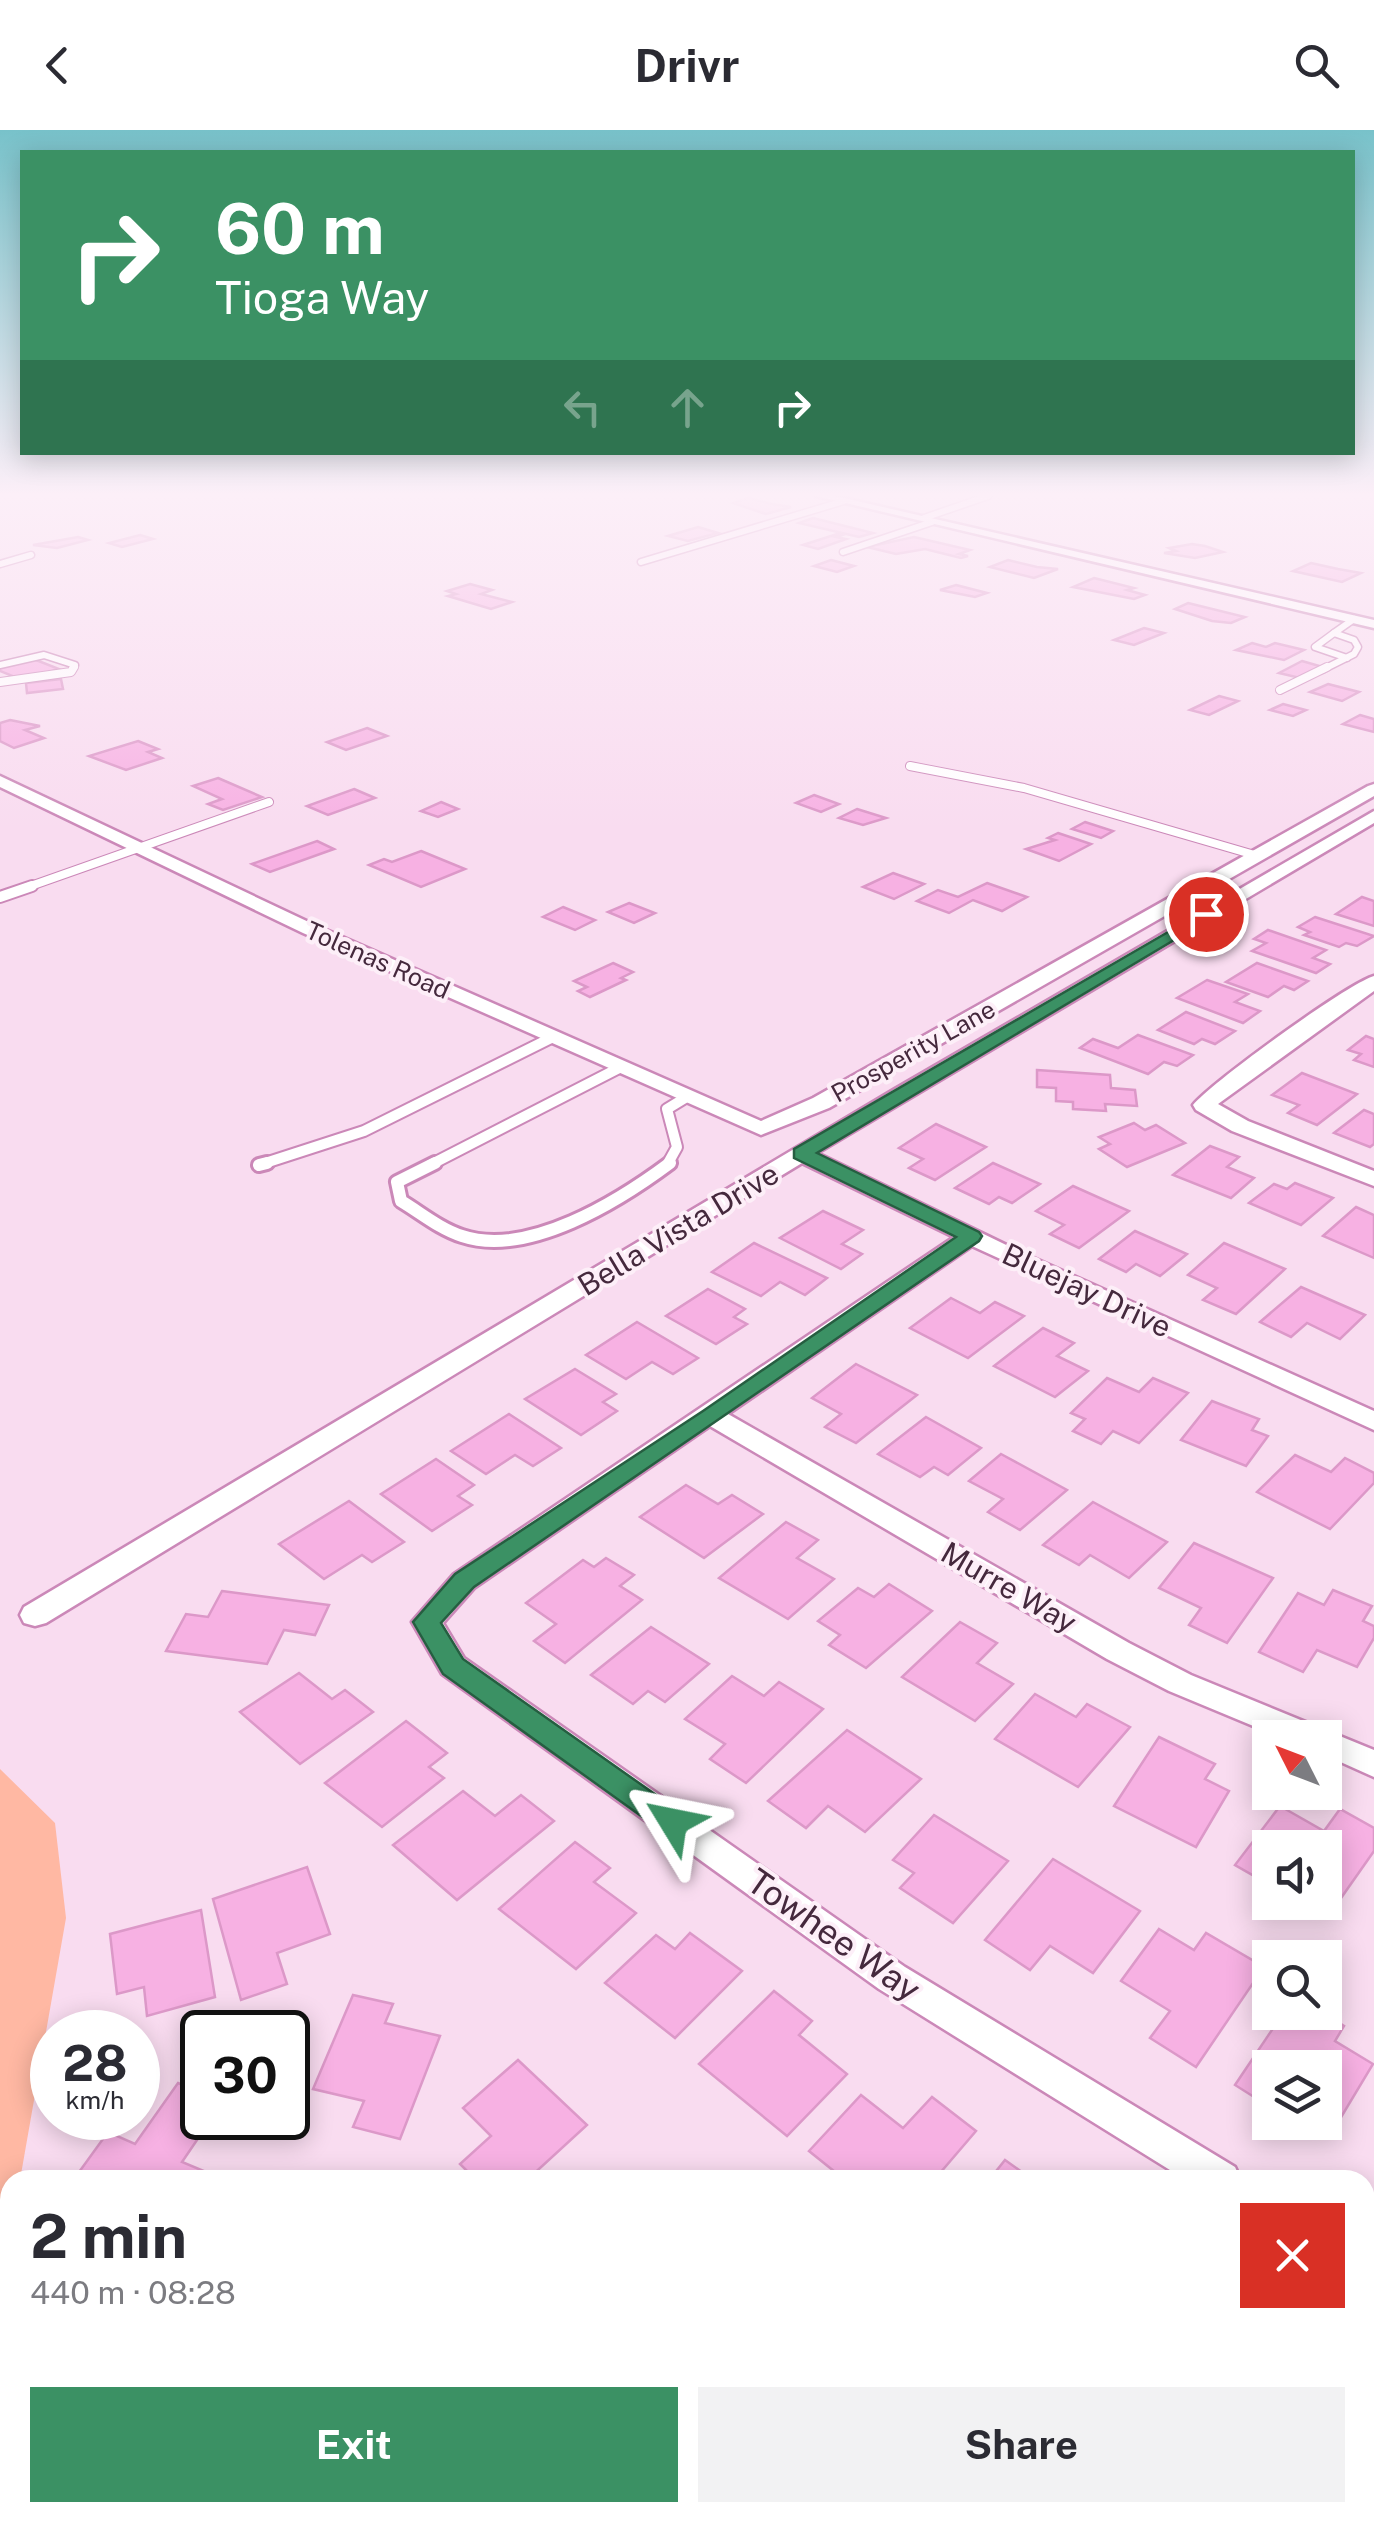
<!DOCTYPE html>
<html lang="en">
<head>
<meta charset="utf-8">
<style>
	:root { --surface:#fff; --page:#f2f2f3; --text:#2b2b33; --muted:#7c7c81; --accent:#3b9164 }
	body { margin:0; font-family:"Public Sans",sans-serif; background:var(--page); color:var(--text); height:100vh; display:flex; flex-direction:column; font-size:38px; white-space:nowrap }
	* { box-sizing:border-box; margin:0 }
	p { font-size:32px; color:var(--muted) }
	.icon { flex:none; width:55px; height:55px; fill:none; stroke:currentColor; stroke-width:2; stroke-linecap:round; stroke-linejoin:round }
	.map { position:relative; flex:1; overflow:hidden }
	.side { position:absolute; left:0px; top:2040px; width:1375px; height:352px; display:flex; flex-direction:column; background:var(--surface); border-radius:30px 30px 0 0; box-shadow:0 5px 25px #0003 }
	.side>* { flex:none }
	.banner { position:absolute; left:20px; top:20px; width:1335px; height:305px; border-radius:0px; box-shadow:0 5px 25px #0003; background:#3b9164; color:#fff; overflow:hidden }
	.needle { width:65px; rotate:312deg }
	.tools { position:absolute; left:1252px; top:1590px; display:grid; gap:20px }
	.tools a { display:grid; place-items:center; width:90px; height:90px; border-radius:0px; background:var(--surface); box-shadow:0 5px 25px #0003; font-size:50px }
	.speed { position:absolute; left:30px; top:1880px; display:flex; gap:20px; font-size:50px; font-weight:700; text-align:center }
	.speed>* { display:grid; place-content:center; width:130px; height:130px; border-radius:50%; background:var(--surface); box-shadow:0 5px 25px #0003; line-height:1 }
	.speed small { font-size:25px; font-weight:400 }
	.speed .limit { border:5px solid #111; border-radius:15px; background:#fff; color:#111 }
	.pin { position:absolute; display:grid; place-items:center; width:85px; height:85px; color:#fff; margin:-42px; border:5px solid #fff; border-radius:50%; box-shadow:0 2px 10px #0007 }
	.me { position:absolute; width:110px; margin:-55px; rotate:305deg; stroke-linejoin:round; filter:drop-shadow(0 0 8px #0008) }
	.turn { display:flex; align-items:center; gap:35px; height:210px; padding:0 30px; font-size:45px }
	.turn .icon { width:130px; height:130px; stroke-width:2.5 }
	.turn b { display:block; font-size:70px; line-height:85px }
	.lanes { display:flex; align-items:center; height:95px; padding:0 30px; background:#0003; justify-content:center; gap:50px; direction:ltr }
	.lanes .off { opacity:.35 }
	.round { display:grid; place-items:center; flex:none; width:105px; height:105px; border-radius:0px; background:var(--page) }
	.headline { display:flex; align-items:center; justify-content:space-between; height:170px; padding:0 30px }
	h1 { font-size:60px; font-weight:700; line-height:75px }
	.cta { display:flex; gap:20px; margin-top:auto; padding:20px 30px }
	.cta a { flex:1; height:115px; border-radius:0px; background:var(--accent); color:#fff; font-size:40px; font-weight:700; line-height:115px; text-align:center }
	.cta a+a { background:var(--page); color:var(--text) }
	header { display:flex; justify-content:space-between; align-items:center; height:130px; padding:0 30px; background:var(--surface); font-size:45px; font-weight:700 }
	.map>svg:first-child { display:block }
	.green { fill:#ffb8a3 }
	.building { fill:#f7b1e3; stroke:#dc98c8; stroke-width:2.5 }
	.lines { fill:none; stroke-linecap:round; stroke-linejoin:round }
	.lane-far3-casing { stroke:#cb88b8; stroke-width:9 }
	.lane-far2-casing { stroke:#cb88b8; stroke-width:10 }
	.lane-far1-casing { stroke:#cb88b8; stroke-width:14 }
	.lane-casing { stroke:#cb88b8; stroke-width:18 }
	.street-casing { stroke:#cb88b8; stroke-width:5 }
	.lane-far3 { stroke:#fff; stroke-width:6 }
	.lane-far2 { stroke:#fff; stroke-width:8 }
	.lane-far1 { stroke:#fff; stroke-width:10 }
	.lane { stroke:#fff; stroke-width:12 }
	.street { fill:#fff; fill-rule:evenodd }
	.route { fill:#3b9164; stroke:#265e41; stroke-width:2.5 }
	.labels { text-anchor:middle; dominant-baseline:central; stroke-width:8; stroke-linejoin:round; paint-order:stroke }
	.far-street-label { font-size:25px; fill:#45293d; stroke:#fdeff8 }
	.street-label { font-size:30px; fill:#45293d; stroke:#fdeff8 }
	.near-street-label { font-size:35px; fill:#45293d; stroke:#fdeff8 }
</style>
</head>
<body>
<header><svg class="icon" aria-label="back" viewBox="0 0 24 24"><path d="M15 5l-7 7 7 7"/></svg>Drivr<svg class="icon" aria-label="search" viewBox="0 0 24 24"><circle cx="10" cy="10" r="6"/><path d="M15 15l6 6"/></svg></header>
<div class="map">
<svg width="1374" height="2392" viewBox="0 0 1374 2392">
	<rect width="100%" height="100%" fill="#f9dcf0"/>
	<polygon class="green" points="0,1639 55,1693 66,1788 20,2050 10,2050 10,2103 0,2148"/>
	<g class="building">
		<polygon points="748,368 772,374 791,377 766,384 733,373"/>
		<polygon points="813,388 873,403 859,407 799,393"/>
		<polygon points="698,397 718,403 688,411 668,406"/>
		<polygon points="840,403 845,404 836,407 846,409 818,419 803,415"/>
		<polygon points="140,405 153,409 122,417 109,413"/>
		<polygon points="78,407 88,410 57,418 33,415"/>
		<polygon points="914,407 970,420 959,424 968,426 961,428 925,419 896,424 867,417"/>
		<polygon points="1192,414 1205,416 1223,422 1195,428 1164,423 1176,421 1169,418"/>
		<polygon points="831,430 854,436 837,442 814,436"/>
		<polygon points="1008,430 1037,437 1058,439 1034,448 990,437"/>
		<polygon points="1311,433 1338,439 1361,443 1342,452 1293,441"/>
		<polygon points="1094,448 1134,458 1127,460 1145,465 1134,469 1073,457"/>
		<polygon points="470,454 492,460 481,464 512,472 491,479 448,466 456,464 447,461"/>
		<polygon points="956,455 987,463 975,467 940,460"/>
		<polygon points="1188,473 1245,487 1231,493 1212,491 1175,479"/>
		<polygon points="1144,498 1164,503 1134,515 1114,510"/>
		<polygon points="1252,513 1266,517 1275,513 1304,520 1284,530 1236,520"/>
		<polygon points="31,528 59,539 22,550 0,541 0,537"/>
		<polygon points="1302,531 1323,537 1300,548 1279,543"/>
		<polygon points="61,549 63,559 27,563 26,553"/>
		<polygon points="1328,554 1359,562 1342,571 1310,562"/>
		<polygon points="1219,566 1238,571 1209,585 1190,580"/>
		<polygon points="1283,574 1306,580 1293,586 1270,580"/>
		<polygon points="1360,585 1374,589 1374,602 1343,594"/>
		<polygon points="10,590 40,596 25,600 44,608 14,618 0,611 0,593"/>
		<polygon points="367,598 387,606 346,620 327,612"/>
		<polygon points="138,611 158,619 148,622 162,628 126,640 89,626"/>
		<polygon points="218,648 262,667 223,680 208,674 222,669 193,656"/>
		<polygon points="354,659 375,668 328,685 307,676"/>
		<polygon points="814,665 839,674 821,682 796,673"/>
		<polygon points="441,672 458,679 438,687 421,681"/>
		<polygon points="857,679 886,688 863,695 839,688"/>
		<polygon points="1085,692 1113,701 1101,708 1072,699"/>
		<polygon points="1058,703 1091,714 1059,731 1026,719 1055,710 1048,708"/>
		<polygon points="317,711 334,719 270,742 252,734"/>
		<polygon points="421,721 465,739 421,757 369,735 384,729 392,732"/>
		<polygon points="893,743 924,754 894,769 863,757"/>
		<polygon points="987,753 1027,767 1002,781 973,770 949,783 917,771 938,760 958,767"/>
		<polygon points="1362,767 1374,771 1374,796 1336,784"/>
		<polygon points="629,773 655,783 634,793 608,782"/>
		<polygon points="563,777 595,790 575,800 543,787"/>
		<polygon points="1315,787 1374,806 1357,816 1346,813 1339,817 1304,805 1310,802 1298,797"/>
		<polygon points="1268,800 1326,820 1313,828 1330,834 1316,843 1252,821 1266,813 1254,809"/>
		<polygon points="613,833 633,842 621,848 626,850 590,867 578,861 587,857 574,851"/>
		<polygon points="1257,833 1308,851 1294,860 1284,856 1268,867 1226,852"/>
		<polygon points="1207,850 1248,864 1235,872 1260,881 1243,893 1177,868"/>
		<polygon points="1186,882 1235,901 1215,914 1202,909 1194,914 1158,900"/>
		<polygon points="1138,905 1193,925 1177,936 1164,932 1148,944 1080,918 1093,909 1118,918"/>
		<polygon points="1366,906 1374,909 1374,937 1354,930 1361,924 1348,920"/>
		<polygon points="1037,940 1110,945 1111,958 1135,960 1137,976 1105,974 1106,981 1073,979 1073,972 1056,971 1056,958 1037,957"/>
		<polygon points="1302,943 1357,964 1317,995 1288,983 1299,975 1272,965"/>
		<polygon points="1364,980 1374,984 1374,1014 1370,1017 1334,1003"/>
		<polygon points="1134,993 1145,1000 1156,995 1185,1013 1127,1037 1099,1019 1110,1014 1099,1007"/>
		<polygon points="936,994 986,1017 935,1050 909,1038 923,1029 899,1018"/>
		<polygon points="1210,1016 1239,1027 1227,1037 1254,1048 1231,1068 1173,1045"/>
		<polygon points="993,1033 1040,1054 1012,1073 999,1067 989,1074 955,1058"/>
		<polygon points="1295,1053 1333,1068 1301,1095 1249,1073 1274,1054 1287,1059"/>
		<polygon points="1073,1056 1129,1081 1079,1118 1050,1104 1064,1095 1036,1081"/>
		<polygon points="1356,1077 1374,1085 1374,1128 1323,1106"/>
		<polygon points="823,1081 863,1100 842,1114 862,1124 841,1139 780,1108"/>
		<polygon points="1135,1101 1187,1124 1160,1146 1136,1134 1126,1142 1099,1129"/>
		<polygon points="754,1113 827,1148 805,1165 780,1152 761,1166 712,1142"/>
		<polygon points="1224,1113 1285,1139 1236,1184 1203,1170 1217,1158 1188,1145"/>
		<polygon points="1301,1157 1365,1185 1340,1209 1307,1193 1291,1207 1260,1192"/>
		<polygon points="708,1159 745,1179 734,1187 747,1194 716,1214 666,1186"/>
		<polygon points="951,1168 980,1183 995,1172 1024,1186 968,1228 910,1198"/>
		<polygon points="637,1192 698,1228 673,1244 652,1232 626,1249 586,1225"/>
		<polygon points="1043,1198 1074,1213 1057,1226 1088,1241 1055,1267 994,1236"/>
		<polygon points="856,1234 917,1265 856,1313 825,1297 841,1284 812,1268"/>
		<polygon points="575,1239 616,1264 603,1272 617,1281 581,1305 525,1269"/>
		<polygon points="1107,1248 1139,1262 1153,1248 1188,1263 1139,1313 1113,1301 1101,1314 1073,1301 1085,1289 1071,1283"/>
		<polygon points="1212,1271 1259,1289 1252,1300 1268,1306 1246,1336 1181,1310"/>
		<polygon points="509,1284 561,1318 533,1336 515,1325 486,1344 451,1321"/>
		<polygon points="926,1287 981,1318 948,1345 934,1337 920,1347 878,1324"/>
		<polygon points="1001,1324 1067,1360 1020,1400 988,1382 1003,1369 969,1351"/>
		<polygon points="1295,1325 1331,1342 1345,1328 1374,1343 1374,1353 1330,1399 1257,1362"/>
		<polygon points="436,1329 474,1355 458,1366 472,1375 432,1401 381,1364"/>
		<polygon points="686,1355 718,1374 732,1365 763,1384 704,1428 640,1387"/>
		<polygon points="349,1371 404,1412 372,1432 362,1425 324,1449 279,1414"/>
		<polygon points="1093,1372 1167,1412 1129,1448 1090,1425 1079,1435 1043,1415"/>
		<polygon points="786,1392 818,1410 797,1428 834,1449 788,1489 719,1448"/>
		<polygon points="1194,1413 1273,1448 1227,1513 1189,1495 1201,1478 1159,1458"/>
		<polygon points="606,1428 634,1445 620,1456 642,1470 565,1533 534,1511 556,1494 526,1473 583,1430 594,1437"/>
		<polygon points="889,1454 932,1481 866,1538 829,1515 840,1505 818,1491 858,1458 874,1467"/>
		<polygon points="1333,1460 1372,1476 1363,1491 1374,1496 1374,1508 1357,1537 1317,1520 1303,1542 1259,1522 1298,1463 1324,1475"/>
		<polygon points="222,1461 329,1475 315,1505 284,1500 267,1534 166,1521 186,1484 208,1487"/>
		<polygon points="960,1492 997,1513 977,1533 1013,1554 975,1591 902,1547"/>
		<polygon points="651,1497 709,1534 665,1572 648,1561 633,1574 591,1545"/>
		<polygon points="299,1543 332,1569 345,1560 373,1582 300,1634 240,1582"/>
		<polygon points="732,1546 764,1566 779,1552 823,1579 746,1653 710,1629 725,1614 685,1589"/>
		<polygon points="1035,1564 1076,1587 1087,1574 1130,1597 1078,1657 995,1609"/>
		<polygon points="406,1591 447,1623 429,1637 444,1648 382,1697 325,1653"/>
		<polygon points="847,1600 921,1649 865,1702 828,1676 806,1698 768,1671"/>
		<polygon points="1159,1607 1215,1634 1205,1649 1229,1661 1196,1717 1114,1676"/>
		<polygon points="463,1661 495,1686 521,1665 554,1691 457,1770 393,1715"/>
		<polygon points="1280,1676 1324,1701 1340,1679 1374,1698 1374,1721 1327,1788 1300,1772 1325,1772 1325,1718 1270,1718 1270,1755 1235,1735"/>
		<polygon points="934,1685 1008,1731 953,1793 900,1758 914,1743 893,1730"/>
		<polygon points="575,1712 610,1738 594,1752 636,1783 576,1839 499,1779"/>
		<polygon points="1053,1729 1140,1781 1093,1843 1050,1816 1030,1840 985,1810"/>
		<polygon points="307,1737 330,1804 277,1823 287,1854 241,1870 213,1769"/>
		<polygon points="201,1780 215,1867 147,1886 144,1857 117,1864 110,1804"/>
		<polygon points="1159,1799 1194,1820 1206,1803 1264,1837 1196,1937 1150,1908 1170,1881 1121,1851"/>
		<polygon points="690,1803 742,1841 675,1908 605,1853 656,1805 675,1819"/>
		<polygon points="774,1861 812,1891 799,1905 847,1944 787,2006 699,1934"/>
		<polygon points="353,1865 393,1874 385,1893 440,1906 400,2009 353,1997 364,1971 313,1959"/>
		<polygon points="1284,1882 1322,1882 1344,1896 1335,1911 1373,1934 1340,1989 1325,1979 1325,1938 1270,1938 1270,1977 1235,1955"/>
		<polygon points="518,1930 587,1995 527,2050 476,2050 460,2034 491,2006 463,1978"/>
		<polygon points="178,1953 202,1963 202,1988 212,1988 182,2032 225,2050 74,2049 108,2002 135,2014"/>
		<polygon points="861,1965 903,1998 932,1967 976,2001 934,2050 845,2050 809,2021"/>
		<polygon points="1005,2030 1033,2050 989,2050"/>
		<polygon points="1365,2281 1374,2288 1374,2336 1365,2351"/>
		<polygon points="1374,2363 1374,2392 1355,2392 1365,2382"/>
		<polygon points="20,2382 150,2382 150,2388 106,2392 18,2392"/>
		<polygon points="782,2382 844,2382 862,2386 861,2392 781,2392"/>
		<polygon points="1314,2382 1346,2382 1341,2392 1326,2392"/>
	</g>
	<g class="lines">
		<defs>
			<g id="lane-far3">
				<polyline points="924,388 988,366"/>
				<polyline points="843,422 932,392"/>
				<polyline points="641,432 844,371"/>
				<polyline points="0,434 31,425"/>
				<polyline points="1334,503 1315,517 1347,528"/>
				<polyline points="0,535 44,525 75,535 72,540"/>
				<polyline points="1322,540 1354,524 1358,517 1354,510 1334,503 1354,489"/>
			</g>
			<g id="lane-far2">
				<polyline points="0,552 71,542 74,537"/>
				<polyline points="1280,560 1327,537"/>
				<polyline points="910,636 1024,658 1258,726"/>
				<polyline points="25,758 269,672"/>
			</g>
			<g id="lane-far1">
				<polyline points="0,767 32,756"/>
				<polyline points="259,1035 364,1001 551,908"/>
				<polyline points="430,1035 619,938"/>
				<polyline points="667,1035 677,1017 667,979 685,968"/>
			</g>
			<g id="lane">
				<path d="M435,1033L397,1052L401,1071C421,1083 440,1099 462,1106C528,1128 619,1071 670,1033"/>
				<polyline points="259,1035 267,1033"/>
			</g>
			<g id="street">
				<polygon points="816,366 835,366 1374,490 1374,498"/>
				<polygon points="0,646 315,795 761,991 813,968 1368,656 1374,654 1374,666 829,978 761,1005 303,803 0,657"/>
				<polygon points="1374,681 1374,693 817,1023 1027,1125 1374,1281 1374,1300 972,1116 728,1284 1129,1513 1191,1545 1374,1620 1374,1647 1325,1625 1325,1608 1282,1608 1169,1561 1107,1529 710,1296 474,1458 443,1493 464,1528 905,1837 1235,2037 1241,2050 1186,2050 879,1859 442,1544 412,1492 454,1444 954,1107 802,1033 46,1493 35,1496 24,1493 20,1485 24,1477 895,959"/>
				<path d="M1374,846V861L1218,974L1248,991L1374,1041V1056L1232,1001L1196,980L1193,975C1212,952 1347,854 1374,846Z"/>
				<polygon points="1365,2122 1374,2125 1374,2168 1365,2165"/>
				<polygon points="279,2382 324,2382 323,2392 277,2392"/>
			</g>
		</defs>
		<use href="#lane-far3" class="lane-far3-casing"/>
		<use href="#lane-far2" class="lane-far2-casing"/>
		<use href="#lane-far1" class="lane-far1-casing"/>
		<use href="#lane" class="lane-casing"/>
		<use href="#street" class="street-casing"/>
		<use href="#lane-far3" class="lane-far3"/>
		<use href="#lane-far2" class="lane-far2"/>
		<use href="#lane-far1" class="lane-far1"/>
		<use href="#lane" class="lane"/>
		<use href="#street" class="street"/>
	</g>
	<linearGradient id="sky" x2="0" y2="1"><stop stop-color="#78c2ca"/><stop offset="0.52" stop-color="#fceff8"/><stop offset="1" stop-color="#fceff8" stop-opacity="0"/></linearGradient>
	<rect width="1374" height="701" fill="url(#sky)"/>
	<polygon class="route" points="1206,780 1211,781 1211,788 817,1023 979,1102 982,1106 979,1111 474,1457 441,1493 463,1529 683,1684 688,1692 683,1701 673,1704 662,1701 443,1544 413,1492 455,1444 703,1281 956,1107 794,1028 794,1019"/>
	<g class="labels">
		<g class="far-street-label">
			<text transform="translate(378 830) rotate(24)">Tolenas Road</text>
			<text transform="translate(913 921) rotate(-29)">Prosperity Lane</text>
		</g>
		<g class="street-label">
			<text transform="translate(678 1099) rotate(-31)">Bella Vista Drive</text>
			<text transform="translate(1087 1160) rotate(25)">Bluejay Drive</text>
			<text transform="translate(1009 1457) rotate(30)">Murre Way</text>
		</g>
		<g class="near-street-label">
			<text transform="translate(834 1805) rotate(35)">Towhee Way</text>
		</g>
	</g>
</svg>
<div class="tools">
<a><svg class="needle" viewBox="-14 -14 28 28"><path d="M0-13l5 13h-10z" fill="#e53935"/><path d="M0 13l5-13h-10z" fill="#7c7c81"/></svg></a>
<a><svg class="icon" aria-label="sound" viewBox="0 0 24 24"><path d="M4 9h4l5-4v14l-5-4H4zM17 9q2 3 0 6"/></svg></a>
<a><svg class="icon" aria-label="search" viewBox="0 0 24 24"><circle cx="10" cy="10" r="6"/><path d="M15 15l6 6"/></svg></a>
<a><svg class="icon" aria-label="layers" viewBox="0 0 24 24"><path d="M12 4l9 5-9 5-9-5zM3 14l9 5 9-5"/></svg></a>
</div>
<div class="speed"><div>28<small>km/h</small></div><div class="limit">30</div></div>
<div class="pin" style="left:1206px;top:784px;background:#d93025"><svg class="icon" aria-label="arrive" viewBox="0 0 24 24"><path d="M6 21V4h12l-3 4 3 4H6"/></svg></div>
<svg class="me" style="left:673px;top:1692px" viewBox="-20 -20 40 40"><path d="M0-17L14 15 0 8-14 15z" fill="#3b9164" stroke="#fff" stroke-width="4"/></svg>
<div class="banner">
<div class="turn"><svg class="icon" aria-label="right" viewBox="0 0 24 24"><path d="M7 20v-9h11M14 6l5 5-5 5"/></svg><div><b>60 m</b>Tioga Way</div></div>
<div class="lanes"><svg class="icon off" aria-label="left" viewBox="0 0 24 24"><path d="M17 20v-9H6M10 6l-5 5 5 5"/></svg><svg class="icon off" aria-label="ahead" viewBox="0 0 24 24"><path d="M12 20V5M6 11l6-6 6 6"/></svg><svg class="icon" aria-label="right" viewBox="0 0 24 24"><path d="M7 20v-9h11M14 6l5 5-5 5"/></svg></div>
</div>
<section class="side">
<div class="headline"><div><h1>2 min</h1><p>440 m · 08:28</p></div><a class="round" style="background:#d93025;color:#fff"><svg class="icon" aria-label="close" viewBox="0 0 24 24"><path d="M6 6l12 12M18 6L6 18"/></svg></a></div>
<div class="cta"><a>Exit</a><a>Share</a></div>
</section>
</div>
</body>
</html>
